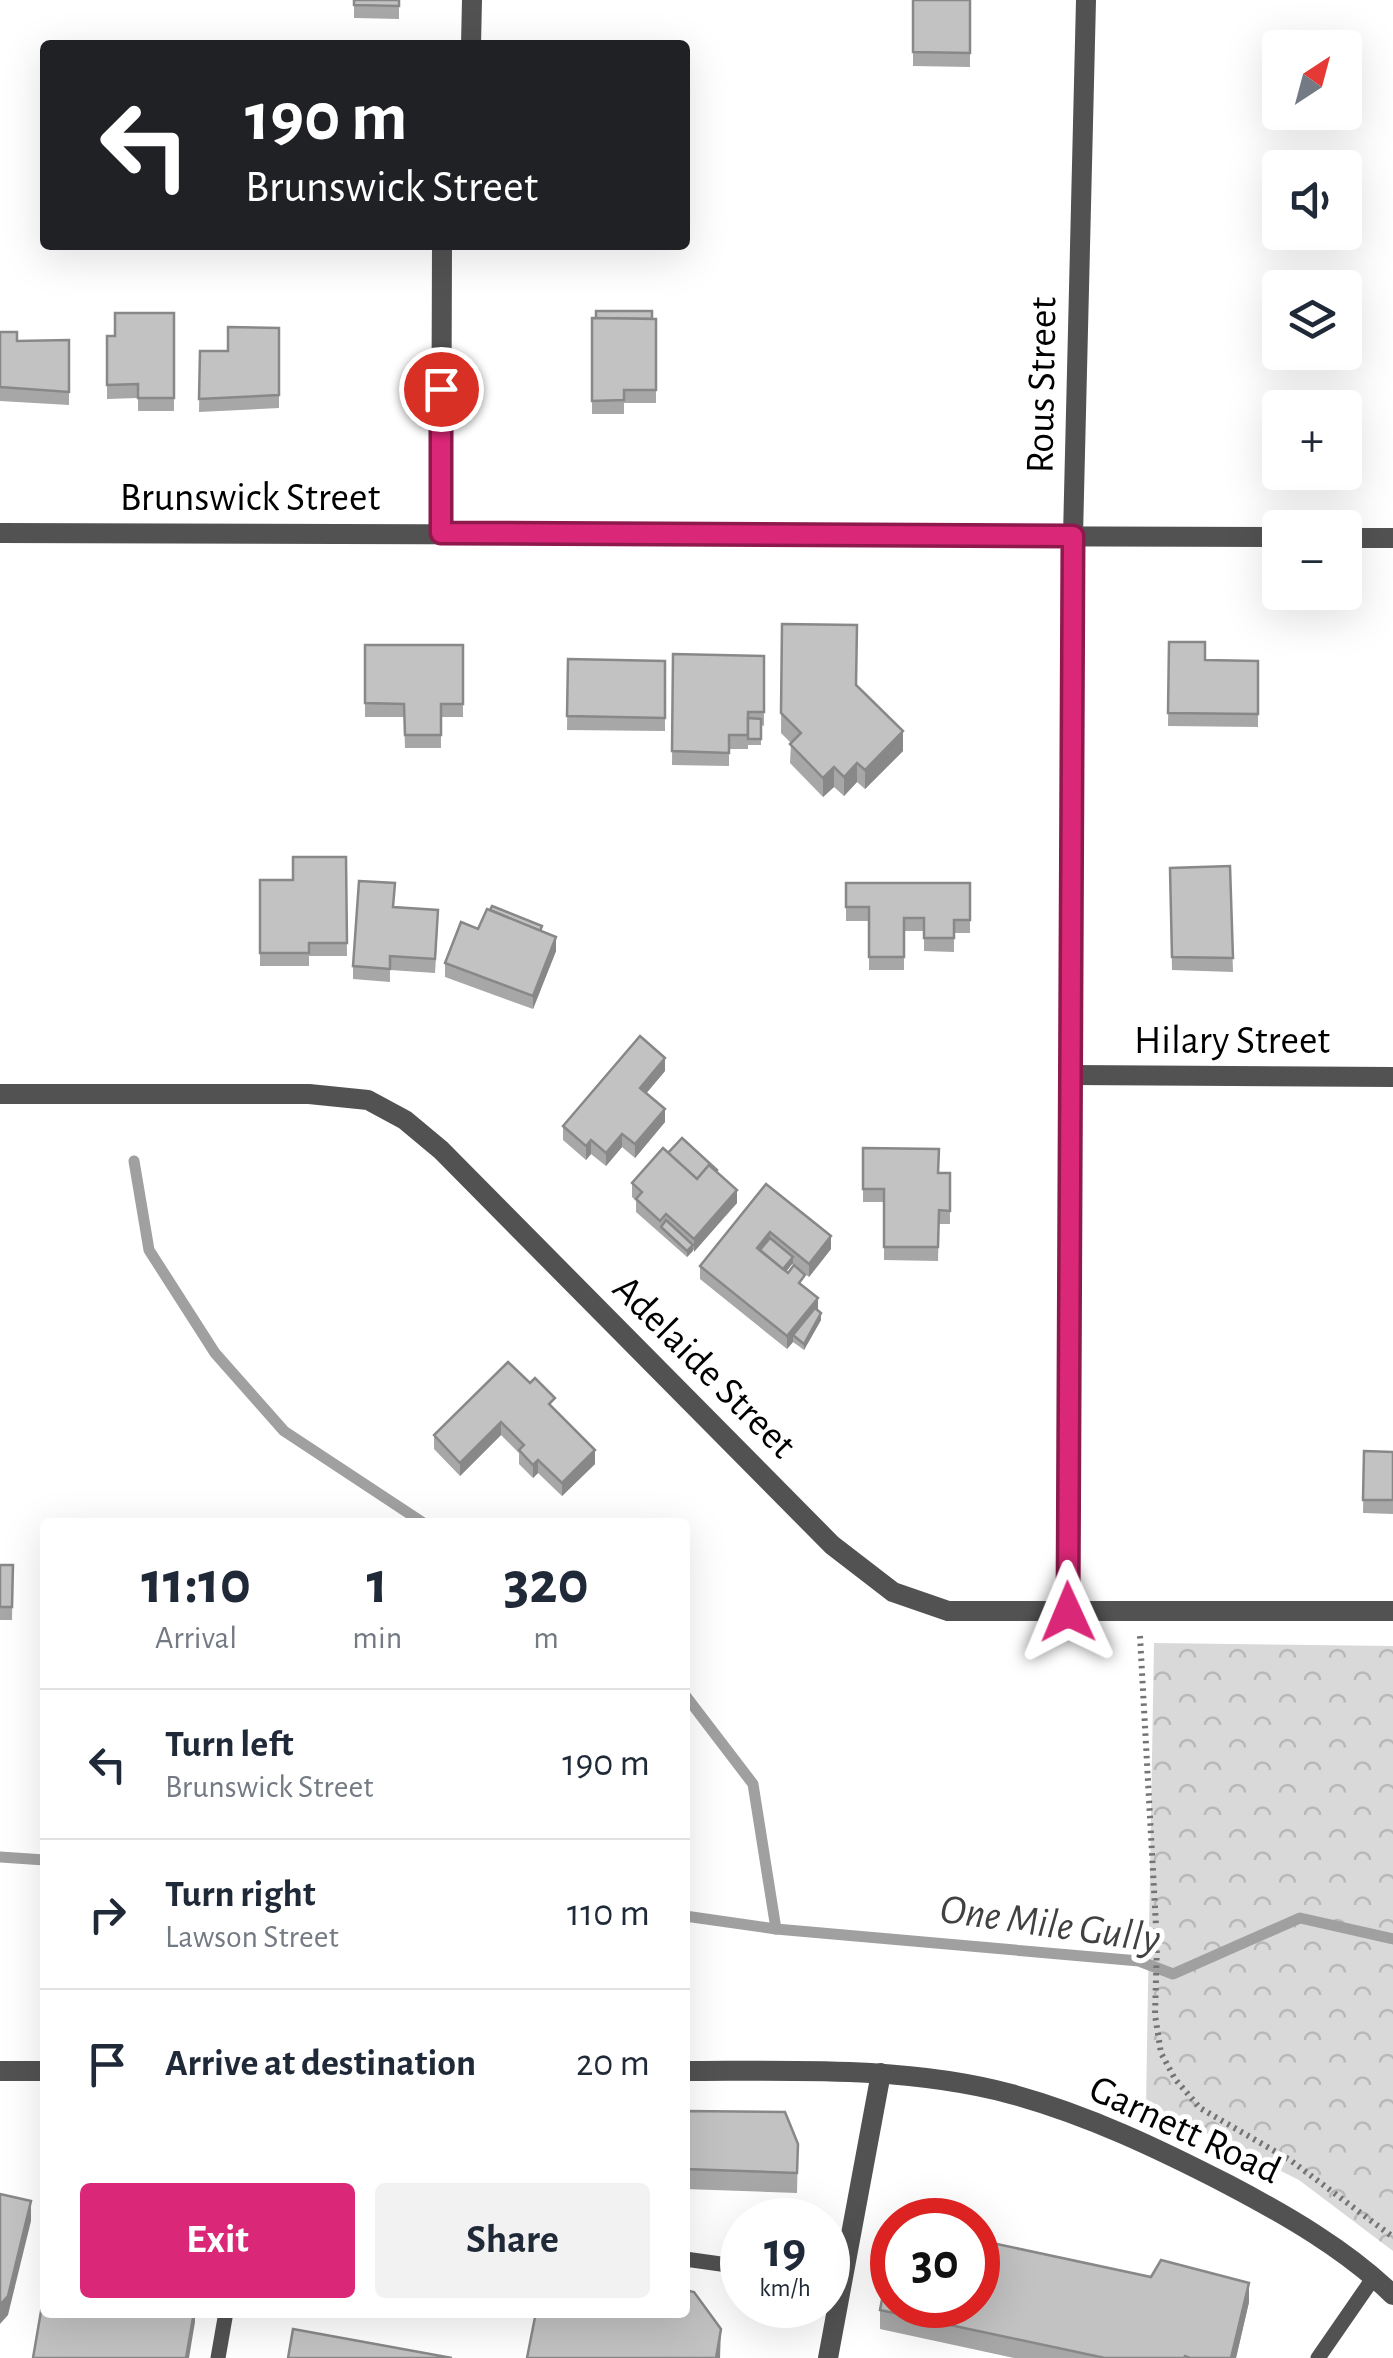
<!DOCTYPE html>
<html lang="en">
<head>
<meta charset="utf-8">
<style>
	:root { --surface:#fff; --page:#f2f2f3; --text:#1f2937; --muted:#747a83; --line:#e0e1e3; --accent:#db2777 }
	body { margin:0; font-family:"Alegreya Sans",sans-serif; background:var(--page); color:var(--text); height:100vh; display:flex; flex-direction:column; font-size:38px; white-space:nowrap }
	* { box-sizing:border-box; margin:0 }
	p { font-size:32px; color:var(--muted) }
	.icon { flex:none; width:55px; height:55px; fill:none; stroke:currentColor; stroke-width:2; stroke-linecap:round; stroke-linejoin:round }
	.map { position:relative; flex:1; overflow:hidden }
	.sheet { position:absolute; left:40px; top:1518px; width:650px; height:800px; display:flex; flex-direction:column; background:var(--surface); border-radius:10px; box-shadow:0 10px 40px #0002 }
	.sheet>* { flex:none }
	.hud { position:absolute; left:40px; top:40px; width:650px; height:210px; border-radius:10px; box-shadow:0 10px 40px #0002; background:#202124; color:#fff; overflow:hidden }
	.needle { width:65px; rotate:36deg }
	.fabs { position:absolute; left:1262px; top:30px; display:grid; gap:20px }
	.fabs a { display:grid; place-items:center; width:100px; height:100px; border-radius:10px; background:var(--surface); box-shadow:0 10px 40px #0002; font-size:50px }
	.speed { position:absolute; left:720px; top:2198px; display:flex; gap:20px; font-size:50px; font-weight:700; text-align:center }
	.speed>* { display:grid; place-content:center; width:130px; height:130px; border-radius:50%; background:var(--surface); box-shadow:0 10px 40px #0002; line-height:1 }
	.speed small { font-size:25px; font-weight:400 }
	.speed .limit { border:15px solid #d22; background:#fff; color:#111 }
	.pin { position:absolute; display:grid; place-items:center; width:85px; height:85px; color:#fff; margin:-42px; border:5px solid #fff; border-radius:50%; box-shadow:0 2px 10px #0007 }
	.me { position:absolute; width:110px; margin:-55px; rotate:359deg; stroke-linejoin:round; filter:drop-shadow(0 0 8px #0008) }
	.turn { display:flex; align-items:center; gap:35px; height:210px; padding:0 40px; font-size:45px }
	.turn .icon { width:130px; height:130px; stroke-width:2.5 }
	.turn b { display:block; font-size:70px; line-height:85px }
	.eta { display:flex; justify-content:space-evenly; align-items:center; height:170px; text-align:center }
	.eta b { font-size:60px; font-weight:600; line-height:70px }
	.action { display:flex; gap:20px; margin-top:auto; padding:20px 40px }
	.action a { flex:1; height:115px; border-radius:10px; background:var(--accent); color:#fff; font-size:40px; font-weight:600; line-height:115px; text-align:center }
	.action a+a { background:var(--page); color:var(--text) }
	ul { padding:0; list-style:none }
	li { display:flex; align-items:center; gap:30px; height:150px; padding:0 40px; border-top:2px solid var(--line) }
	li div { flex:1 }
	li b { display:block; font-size:38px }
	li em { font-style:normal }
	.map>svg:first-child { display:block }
	.park { fill:url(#park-crowns) }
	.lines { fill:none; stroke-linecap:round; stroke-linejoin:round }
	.stream { stroke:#a0a0a0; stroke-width:11 }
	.path { stroke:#747474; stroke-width:6; stroke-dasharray:2.5 5; stroke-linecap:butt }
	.service { stroke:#525252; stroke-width:15 }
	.minor { stroke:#525252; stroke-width:20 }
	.wall { fill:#a7a7a7 }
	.shaded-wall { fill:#888 }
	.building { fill:#c2c2c2; stroke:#888; stroke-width:2.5 }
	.route-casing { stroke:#8e194d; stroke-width:25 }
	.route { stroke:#db2777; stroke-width:18 }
	.labels { text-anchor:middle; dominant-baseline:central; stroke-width:10; stroke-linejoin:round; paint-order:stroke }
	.street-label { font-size:40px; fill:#000; stroke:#fff }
	.water-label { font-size:42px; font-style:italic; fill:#414141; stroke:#fff }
</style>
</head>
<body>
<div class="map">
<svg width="1393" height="2358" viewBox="0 0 1393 2358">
	<defs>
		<pattern id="park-crowns" width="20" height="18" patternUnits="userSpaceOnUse" patternTransform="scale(2.5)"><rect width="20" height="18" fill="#d9d9d9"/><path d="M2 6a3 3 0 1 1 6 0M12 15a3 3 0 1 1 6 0" fill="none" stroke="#b8b8b8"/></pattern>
	</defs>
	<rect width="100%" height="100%" fill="#fff"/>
	<polygon class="park" points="1154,1643 1393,1646 1393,2251 1299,2180 1146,2103"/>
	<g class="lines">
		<g class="stream">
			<polyline points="134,1161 149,1250 215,1353 284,1431 422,1522"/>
			<polyline points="685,1695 753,1784 776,1929"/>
			<polyline points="0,1857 45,1860"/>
			<polyline points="685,1916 776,1929 1139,1961 1173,1974 1300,1918 1393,1939"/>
		</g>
		<polyline class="path" points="1140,1636 1157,1944 1155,2015 1161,2053 1175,2079 1200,2108 1290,2160 1393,2237"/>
		<g class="service">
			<polyline points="685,2259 742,2267"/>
			<polyline points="218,2358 226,2312"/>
			<polyline points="1318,2358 1374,2277"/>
		</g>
		<g class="minor">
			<polyline points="471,45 472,0"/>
			<polyline points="0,533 1280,537"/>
			<polyline points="441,533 442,245"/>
			<polyline points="1345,538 1393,538"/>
			<polyline points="1071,1075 1393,1077"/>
			<polyline points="0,1094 309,1094 368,1100 405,1120 441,1150 832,1545 893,1592 948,1611 1393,1611"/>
			<polyline points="1069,1612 1073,536 1086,0"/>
			<polyline points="0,2071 45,2071"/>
			<path d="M685,2071C792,2071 907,2066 1011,2094C1088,2115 1159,2149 1229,2185C1286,2215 1347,2250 1393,2295"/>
			<polyline points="828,2358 881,2073"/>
		</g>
	</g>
	<g class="wall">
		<polygon points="354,0 399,0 399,19 354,18"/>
		<polygon points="913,0 970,0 970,67 913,66"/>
		<polygon points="174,313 174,411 138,411 138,398 107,399 107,336 115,336"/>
		<polygon points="592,318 656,319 656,403 624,403 624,414 592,414"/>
		<polygon points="279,328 279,408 199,412 200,351 228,351"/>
		<polygon points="0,332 17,341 69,340 69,405 0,401"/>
		<polygon points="782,624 857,685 903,751 865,789 857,782 844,796 834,787 823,797 790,763 791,743 781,733"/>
		<polygon points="1169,642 1205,660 1258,661 1258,727 1168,726"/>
		<polygon points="365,645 463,645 463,717 441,717 441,748 405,748 404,717 365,717"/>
		<polygon points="673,654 764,656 764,726 761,725 761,745 748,745 748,749 729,749 729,766 672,765"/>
		<polygon points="568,659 665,661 665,731 567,730"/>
		<polygon points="346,857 347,956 309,956 309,966 260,966 260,880 293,880"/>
		<polygon points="1230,866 1233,972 1172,970 1170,868"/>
		<polygon points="846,883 970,883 970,933 954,933 954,952 924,951 924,931 904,931 904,970 869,970 869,921 846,921"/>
		<polygon points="394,907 438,923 435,973 390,970 390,982 353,979 353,966"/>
		<polygon points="478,929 542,931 556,951 533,1009 445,977 445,963"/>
		<polygon points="665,1071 646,1093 665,1122 635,1158 622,1147 606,1166 591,1154 586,1160 563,1140 563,1126"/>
		<polygon points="863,1148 938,1173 950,1173 950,1224 939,1224 938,1261 884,1260 884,1202 863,1202"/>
		<polygon points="668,1153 717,1172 737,1203 687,1257 636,1212 636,1201 632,1197 632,1183"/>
		<polygon points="766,1184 831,1249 809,1277 792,1264 786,1272 805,1288 821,1320 804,1350 793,1342 787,1349 700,1279 700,1266"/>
		<polygon points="555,1410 595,1464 562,1496 538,1473 533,1478 519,1464 519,1453 501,1435 460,1476 434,1449 434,1435"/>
		<polygon points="1364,1451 1393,1452 1393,1514 1363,1513"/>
		<polygon points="0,1565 13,1565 12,1620 0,1620"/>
		<polygon points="685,2111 798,2144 797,2193 685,2189"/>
		<polygon points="1151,2277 1249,2302 1236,2358 1014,2358 880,2329 880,2310"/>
	</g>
	<g class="shaded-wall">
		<polygon points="903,731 903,751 865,789 865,770"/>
		<polygon points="857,763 857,782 844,796 844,777"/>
		<polygon points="834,767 834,787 823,797 823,778"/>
		<polygon points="556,937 556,951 533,1009 533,996"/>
		<polygon points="665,1058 665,1071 640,1101 640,1088"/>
		<polygon points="665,1109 665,1122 635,1158 635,1144"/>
		<polygon points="622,1134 622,1147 606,1166 606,1153"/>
		<polygon points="591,1140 591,1154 586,1160 586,1146"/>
		<polygon points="737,1190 737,1203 694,1252 694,1239"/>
		<polygon points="770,1232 770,1245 760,1257 757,1248"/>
		<polygon points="831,1236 831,1249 809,1277 809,1264"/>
		<polygon points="693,1245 693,1251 687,1257 687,1251"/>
		<polygon points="793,1257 793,1263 779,1280 779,1273"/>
		<polygon points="818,1298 818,1311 793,1335 793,1342 787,1349 787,1336"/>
		<polygon points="821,1313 821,1320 804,1350 804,1344"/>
		<polygon points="501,1422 501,1435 460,1476 460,1463"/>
		<polygon points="595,1450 595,1464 562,1496 562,1483"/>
		<polygon points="538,1460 538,1473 533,1478 533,1465"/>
		<polygon points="31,2201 31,2221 8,2315 0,2324 0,2305"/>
		<polygon points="1249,2283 1249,2302 1236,2358 1231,2358"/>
		<polygon points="194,2312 195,2312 195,2322 189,2358 186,2358"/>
		<polygon points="721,2329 720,2358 716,2358"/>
	</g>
	<g class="building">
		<polygon points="354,0 399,0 399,6 354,5"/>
		<polygon points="913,0 970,0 970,53 913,52"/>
		<polygon points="596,311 652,311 652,319 596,318"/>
		<polygon points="115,313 174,313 174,398 138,398 138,384 107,385 107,336 115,336"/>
		<polygon points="592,318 656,319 656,390 624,390 624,400 592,401"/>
		<polygon points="228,327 279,328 279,395 199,399 200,351 228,351"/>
		<polygon points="0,332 17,332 17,341 69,340 69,392 0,387"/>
		<polygon points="782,624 857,625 856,685 903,731 865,770 857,763 844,777 834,767 823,778 790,744 801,733 781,713"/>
		<polygon points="1169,642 1205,642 1205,660 1258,661 1258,714 1168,713"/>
		<polygon points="365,645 463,645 463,704 441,704 441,735 405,735 404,704 365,703"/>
		<polygon points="673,654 764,656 764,712 748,712 748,735 729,735 729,753 672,751"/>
		<polygon points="568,659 665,661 665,718 567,716"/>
		<polygon points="748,718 761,719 761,739 748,739"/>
		<polygon points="293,857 346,857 347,943 309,943 309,953 260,953 260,880 293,880"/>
		<polygon points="1230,866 1233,958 1172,957 1170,868"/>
		<polygon points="359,881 395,883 393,907 438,910 435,959 390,956 390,969 353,966"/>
		<polygon points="846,883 970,883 970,920 954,920 954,938 924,938 924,918 904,918 904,957 869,957 869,907 846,907"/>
		<polygon points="492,906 542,926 540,931 490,910"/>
		<polygon points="487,909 556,937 533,996 445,963 461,922 478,929"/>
		<polygon points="640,1036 665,1058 640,1088 665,1109 635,1144 622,1134 606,1153 591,1140 586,1146 563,1126"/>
		<polygon points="682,1138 717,1170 716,1171 709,1165 697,1179 668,1153"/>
		<polygon points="663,1148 697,1179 709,1165 737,1190 694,1239 666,1214 660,1221 636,1199 642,1192 632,1183"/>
		<polygon points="863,1148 939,1149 938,1173 950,1173 950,1211 939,1210 938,1247 884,1247 884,1189 863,1189"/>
		<polygon points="766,1184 831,1236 809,1264 770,1232 757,1248 788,1273 794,1265 805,1275 799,1283 818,1298 787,1336 700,1266"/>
		<polygon points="666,1220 693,1245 687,1251 661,1227"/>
		<polygon points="770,1238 793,1257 783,1269 760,1250"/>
		<polygon points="815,1308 821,1313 804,1344 793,1335"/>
		<polygon points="508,1362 530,1383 535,1378 555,1398 549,1404 595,1450 562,1483 538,1460 533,1465 519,1450 524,1445 501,1422 460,1463 434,1435"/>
		<polygon points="1364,1451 1393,1452 1393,1500 1363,1500"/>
		<polygon points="0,1565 13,1565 12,1607 0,1607"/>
		<polygon points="685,2111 785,2112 798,2144 797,2173 685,2169"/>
		<polygon points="0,2194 31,2201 8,2296 0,2305"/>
		<polygon points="978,2240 1151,2277 1161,2260 1249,2283 1231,2358 1190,2358 1185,2356 1184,2358 1105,2358 880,2310 892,2247 892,2305 978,2305"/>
		<polygon points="45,2288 45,2312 194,2312 186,2358 33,2358"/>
		<polygon points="685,2290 694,2292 721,2329 716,2358 527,2358 536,2312 685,2312"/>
		<polygon points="293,2329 452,2358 288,2358"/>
	</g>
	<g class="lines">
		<defs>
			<polyline id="route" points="441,389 441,533 1073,536 1068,1612"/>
		</defs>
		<use href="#route" class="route-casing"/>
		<use href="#route" class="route"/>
	</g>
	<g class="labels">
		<g class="street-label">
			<text transform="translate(1042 385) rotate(-89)">Rous Street</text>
			<text x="250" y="498">Brunswick Street</text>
			<text x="1232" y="1041">Hilary Street</text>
			<text transform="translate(704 1367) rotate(45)">Adelaide Street</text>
			<text transform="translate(1185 2130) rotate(25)">Garnett Road</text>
		</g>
		<g class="water-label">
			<text transform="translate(1050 1924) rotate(8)">One Mile Gully</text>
		</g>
	</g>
</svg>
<div class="fabs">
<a><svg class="needle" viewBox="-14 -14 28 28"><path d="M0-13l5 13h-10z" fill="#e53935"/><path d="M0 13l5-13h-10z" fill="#747a83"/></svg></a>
<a><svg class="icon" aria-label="sound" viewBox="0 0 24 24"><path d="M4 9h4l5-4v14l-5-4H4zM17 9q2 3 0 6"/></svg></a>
<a><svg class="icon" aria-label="layers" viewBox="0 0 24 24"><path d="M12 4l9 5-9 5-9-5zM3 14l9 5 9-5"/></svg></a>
<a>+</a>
<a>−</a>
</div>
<div class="speed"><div>19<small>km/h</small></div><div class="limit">30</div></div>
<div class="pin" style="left:441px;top:389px;background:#d93025"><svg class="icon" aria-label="arrive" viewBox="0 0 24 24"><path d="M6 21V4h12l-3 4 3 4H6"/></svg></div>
<svg class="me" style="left:1068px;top:1612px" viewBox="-20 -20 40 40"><path d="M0-17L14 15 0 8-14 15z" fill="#db2777" stroke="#fff" stroke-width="4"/></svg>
<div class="hud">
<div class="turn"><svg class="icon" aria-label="left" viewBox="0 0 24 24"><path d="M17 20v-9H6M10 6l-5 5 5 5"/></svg><div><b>190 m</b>Brunswick Street</div></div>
</div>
<section class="sheet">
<div class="eta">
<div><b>11:10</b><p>Arrival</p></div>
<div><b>1</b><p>min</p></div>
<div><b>320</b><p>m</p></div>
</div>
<ul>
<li><svg class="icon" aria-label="left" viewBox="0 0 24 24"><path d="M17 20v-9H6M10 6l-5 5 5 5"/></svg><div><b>Turn left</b><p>Brunswick Street</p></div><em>190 m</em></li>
<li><svg class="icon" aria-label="right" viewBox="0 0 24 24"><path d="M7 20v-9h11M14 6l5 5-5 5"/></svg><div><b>Turn right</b><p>Lawson Street</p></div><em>110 m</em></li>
<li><svg class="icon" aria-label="arrive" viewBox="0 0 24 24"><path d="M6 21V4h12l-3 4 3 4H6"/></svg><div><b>Arrive at destination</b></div><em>20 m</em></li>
</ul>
<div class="action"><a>Exit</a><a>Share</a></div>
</section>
</div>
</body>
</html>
